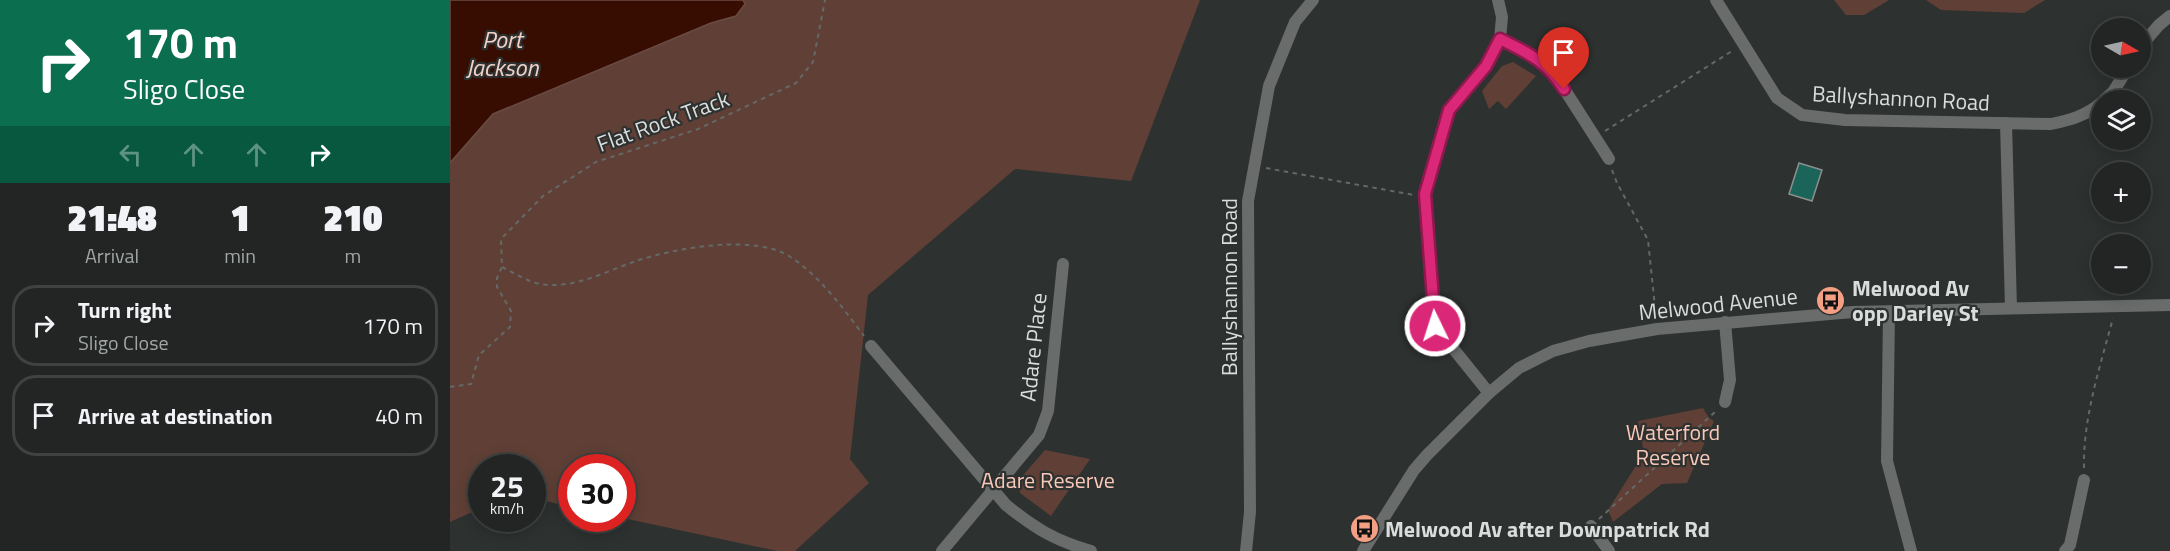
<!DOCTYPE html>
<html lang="en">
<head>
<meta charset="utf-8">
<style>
	:root { --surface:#222524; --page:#2e3131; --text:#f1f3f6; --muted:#a2a5a6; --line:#3f4241 }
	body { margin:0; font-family:"Titillium Web",sans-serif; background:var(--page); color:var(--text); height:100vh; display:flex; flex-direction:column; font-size:22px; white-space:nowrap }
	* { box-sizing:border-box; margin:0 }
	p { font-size:20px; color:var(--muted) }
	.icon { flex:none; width:33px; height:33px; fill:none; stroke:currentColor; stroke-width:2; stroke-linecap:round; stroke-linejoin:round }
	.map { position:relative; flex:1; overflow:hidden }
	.details { display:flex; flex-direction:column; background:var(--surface); width:450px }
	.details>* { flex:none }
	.top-card { background:#0b6e4f; color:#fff; overflow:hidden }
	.needle { width:39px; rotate:99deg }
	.buttons { position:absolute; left:1641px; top:18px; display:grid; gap:12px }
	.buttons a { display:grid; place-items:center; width:60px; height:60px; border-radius:50%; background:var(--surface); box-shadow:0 3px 15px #0003,0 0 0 2px var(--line); font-size:30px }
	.speed { position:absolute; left:18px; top:454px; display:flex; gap:12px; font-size:30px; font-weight:700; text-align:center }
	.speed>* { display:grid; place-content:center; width:78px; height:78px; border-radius:50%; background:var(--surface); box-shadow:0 3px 15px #0003,0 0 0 2px var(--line); line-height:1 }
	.speed small { font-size:15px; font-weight:400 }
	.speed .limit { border:9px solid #d22; background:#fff; color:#111 }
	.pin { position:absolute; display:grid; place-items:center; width:51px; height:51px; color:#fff; margin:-62px -26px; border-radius:50% 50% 50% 0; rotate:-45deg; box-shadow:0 0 6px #0007 }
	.pin .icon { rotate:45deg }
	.me { position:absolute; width:66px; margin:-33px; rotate:356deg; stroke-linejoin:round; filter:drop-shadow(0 0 4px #0008) }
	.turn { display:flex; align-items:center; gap:21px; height:126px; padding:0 24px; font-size:27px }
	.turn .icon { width:78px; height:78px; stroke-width:2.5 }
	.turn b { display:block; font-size:42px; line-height:51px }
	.lanes { display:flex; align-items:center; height:57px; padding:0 24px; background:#0003; justify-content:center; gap:30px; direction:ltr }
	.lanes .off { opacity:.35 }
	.eta { display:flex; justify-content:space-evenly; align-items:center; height:102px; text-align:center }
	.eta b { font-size:36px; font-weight:800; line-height:42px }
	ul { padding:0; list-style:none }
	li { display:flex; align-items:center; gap:18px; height:81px; margin:0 12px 9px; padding:0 12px; border:3px solid var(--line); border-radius:24px }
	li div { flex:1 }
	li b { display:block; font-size:22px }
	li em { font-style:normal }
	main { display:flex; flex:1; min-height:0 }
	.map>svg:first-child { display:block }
	.green { fill:#604036 }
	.water { fill:#380d01; stroke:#694b43; stroke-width:1.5 }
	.building { fill:#1a6459; stroke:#8c908f; stroke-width:1.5 }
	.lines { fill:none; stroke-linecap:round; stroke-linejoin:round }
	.path { stroke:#646867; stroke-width:2; stroke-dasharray:4.5 4.5; stroke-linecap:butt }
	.street { stroke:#6a6b6b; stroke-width:12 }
	.route-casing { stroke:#8e194d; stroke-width:15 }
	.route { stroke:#db2777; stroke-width:10 }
	.labels { text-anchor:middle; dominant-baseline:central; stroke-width:4.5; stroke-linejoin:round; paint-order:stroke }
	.street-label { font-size:22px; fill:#dbdddd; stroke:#2d3130 }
	.poi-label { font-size:22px; font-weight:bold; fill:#dbdddd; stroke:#2d3130; text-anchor:start }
	.park-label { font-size:22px; fill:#fac8b8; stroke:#2d3130 }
	.water-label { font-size:24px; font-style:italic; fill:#f3d1c7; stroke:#2d3130 }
</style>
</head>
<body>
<main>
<section class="details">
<div class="top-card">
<div class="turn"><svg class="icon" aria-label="right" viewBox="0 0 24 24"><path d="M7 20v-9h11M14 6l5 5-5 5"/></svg><div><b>170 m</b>Sligo Close</div></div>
<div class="lanes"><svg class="icon off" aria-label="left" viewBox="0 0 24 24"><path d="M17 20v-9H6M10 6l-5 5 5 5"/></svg><svg class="icon off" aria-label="ahead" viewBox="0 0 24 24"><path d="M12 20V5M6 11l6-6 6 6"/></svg><svg class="icon off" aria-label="ahead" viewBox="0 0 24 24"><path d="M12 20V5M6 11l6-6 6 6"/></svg><svg class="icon" aria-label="right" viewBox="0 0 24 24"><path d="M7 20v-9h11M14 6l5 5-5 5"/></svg></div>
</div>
<div class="eta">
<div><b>21:48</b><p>Arrival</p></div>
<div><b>1</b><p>min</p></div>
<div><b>210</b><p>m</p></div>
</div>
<ul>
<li><svg class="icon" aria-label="right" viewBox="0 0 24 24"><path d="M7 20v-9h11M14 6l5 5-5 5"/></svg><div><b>Turn right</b><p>Sligo Close</p></div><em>170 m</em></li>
<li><svg class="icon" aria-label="arrive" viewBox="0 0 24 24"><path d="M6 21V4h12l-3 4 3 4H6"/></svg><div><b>Arrive at destination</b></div><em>40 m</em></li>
</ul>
</section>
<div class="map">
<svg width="1720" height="551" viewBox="0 0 1720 551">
	<rect width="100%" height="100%" fill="#2d3130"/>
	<g class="green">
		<polygon points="293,0 750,0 681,181 565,169 418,295 400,459 419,483 345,551 327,551 173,518 172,468 122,468 121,507 83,498 82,468 32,468 31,508 0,522 0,163 43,114 261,23 286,16 295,4"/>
		<polygon points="1384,0 1439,0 1414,15 1396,15"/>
		<polygon points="1476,0 1595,0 1574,13 1491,10"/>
		<polygon points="1063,62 1086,76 1056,109 1048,101 1039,109 1032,91 1052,66"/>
		<polygon points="1253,408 1259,418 1264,421 1237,483 1212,484 1163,522 1158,510 1194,453 1188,421"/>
		<polygon points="595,450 640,459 601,516 570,493 569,480"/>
	</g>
	<polygon class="water" points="0,0 293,0 295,4 286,16 261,23 43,114 0,163"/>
	<polygon class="building" points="1349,163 1372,170 1362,201 1339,194"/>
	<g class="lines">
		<g class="path">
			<polyline points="1155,131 1282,51"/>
			<polyline points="816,168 964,195"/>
			<polyline points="1162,170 1167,183 1198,240 1206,317"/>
			<path d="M52,267C68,275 84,286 103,285C132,285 160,270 186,261C225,248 303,234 339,256C369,275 393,308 414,336"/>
			<polyline points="0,387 21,384 29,355 60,327 61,311 47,287 47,278 52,267 51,239 93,196 146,162 248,129 346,83 363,62 375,0"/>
			<path d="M1634,468C1633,417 1650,367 1663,318"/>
			<polyline points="1149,519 1266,411"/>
		</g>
		<g class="street">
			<path d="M1266,0L1327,98L1352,115L1395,120L1601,124C1620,120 1636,116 1652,102"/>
			<polyline points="1050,39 1087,58 1104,73 1159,159"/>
			<polyline points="1690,47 1709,25 1720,16"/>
			<polyline points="1654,100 1663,92 1678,68"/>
			<polyline points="1556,123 1561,308"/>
			<polyline points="1439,312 1437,461 1461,551"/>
			<path d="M421,346L556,505C586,529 604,540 641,551"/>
			<polyline points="1039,393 985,326 975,194 999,110 1036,66 1050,39 1052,17 1048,0"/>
			<polyline points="1275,402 1280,380 1275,322"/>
			<polyline points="1141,526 1159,551"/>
			<polyline points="492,551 589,435 598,411 613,264"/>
			<polyline points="796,551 800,512 798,201 819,86 845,22 863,0"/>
			<polyline points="913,551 964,470 977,455 1039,393 1069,368 1103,351 1139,341 1207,329 1403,312 1720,305"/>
			<polyline points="1615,551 1620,545 1634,480"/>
		</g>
	</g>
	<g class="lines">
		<defs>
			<path id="route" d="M985,326L975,194L999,110L1036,66L1050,39C1080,54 1095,60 1114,89"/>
		</defs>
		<use href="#route" class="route-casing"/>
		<use href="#route" class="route"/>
	</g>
	<defs>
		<symbol id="bus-disc" viewBox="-11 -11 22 22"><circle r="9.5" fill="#f39f84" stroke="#2d3130"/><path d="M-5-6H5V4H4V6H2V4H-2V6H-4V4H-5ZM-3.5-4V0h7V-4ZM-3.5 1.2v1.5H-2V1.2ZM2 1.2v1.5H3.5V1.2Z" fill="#111"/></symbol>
	</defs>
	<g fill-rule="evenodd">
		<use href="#bus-disc" x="1364" y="284" width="33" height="33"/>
		<use href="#bus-disc" x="898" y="512" width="33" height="33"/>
	</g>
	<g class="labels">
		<g class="street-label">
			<text transform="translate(1451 98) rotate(3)">Ballyshannon Road</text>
			<text transform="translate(213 121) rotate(-20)">Flat Rock Track</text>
			<text transform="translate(779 287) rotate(-90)">Ballyshannon Road</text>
			<text transform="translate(1268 304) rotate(-6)">Melwood Avenue</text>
			<text transform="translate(583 347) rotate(-84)">Adare Place</text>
		</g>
		<g class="poi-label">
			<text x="1402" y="288">Melwood Av<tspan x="1402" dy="25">opp Darley St</tspan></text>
			<text x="935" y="529">Melwood Av after Downpatrick Rd</text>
		</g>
		<g class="park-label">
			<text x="1223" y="432">Waterford<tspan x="1223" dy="25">Reserve</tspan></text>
			<text x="598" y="480">Adare Reserve</text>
		</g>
		<g class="water-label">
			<text x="52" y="39">Port<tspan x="52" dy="28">Jackson</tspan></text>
		</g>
	</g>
</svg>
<div class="buttons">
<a><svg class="needle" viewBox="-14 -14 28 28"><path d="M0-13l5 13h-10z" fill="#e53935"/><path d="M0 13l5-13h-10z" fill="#a2a5a6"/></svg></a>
<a><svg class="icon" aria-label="layers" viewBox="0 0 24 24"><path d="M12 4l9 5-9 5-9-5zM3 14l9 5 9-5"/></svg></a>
<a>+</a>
<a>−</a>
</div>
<div class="speed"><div>25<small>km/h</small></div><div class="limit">30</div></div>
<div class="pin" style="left:1114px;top:89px;background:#d93025"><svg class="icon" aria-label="arrive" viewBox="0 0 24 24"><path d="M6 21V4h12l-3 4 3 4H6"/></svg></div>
<svg class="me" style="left:985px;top:326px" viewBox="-20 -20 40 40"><circle r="17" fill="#db2777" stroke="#fff" stroke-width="3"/><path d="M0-11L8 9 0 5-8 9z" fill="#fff"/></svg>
</div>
</main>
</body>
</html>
